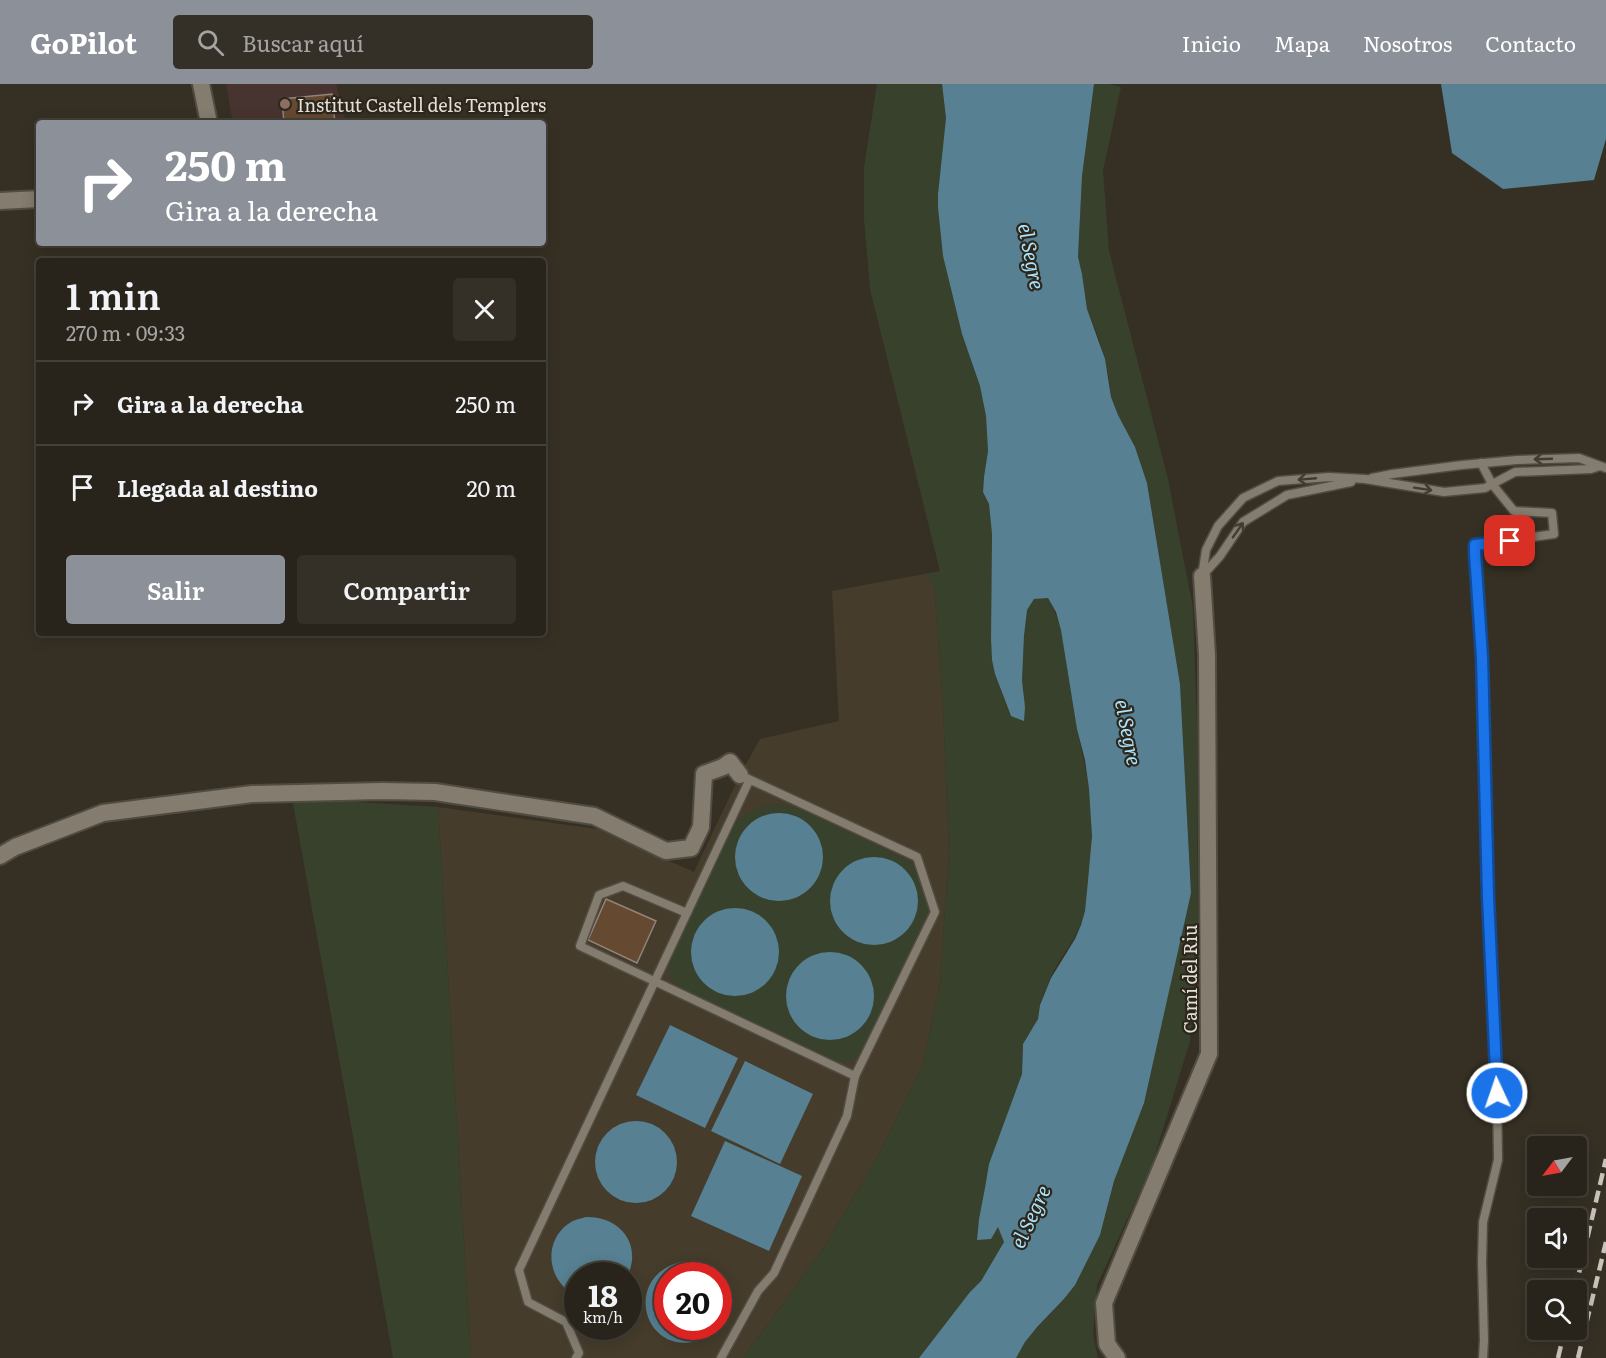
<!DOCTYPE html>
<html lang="es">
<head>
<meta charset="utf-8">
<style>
	:root { --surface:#28241b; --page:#343028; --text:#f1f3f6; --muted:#a5a4a3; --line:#44413a; --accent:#8c9099 }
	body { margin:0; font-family:Literata,serif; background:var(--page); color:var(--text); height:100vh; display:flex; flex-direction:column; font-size:22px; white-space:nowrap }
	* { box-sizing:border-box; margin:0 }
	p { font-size:20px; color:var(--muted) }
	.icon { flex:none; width:33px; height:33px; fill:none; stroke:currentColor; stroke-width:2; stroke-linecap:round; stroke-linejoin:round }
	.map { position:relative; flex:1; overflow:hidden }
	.drawer { position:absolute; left:36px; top:174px; width:510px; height:378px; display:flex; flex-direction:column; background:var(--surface); border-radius:6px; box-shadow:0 3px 15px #0003,0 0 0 2px var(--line) }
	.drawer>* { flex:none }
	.top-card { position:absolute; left:36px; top:36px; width:510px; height:126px; border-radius:6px; box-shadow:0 3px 15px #0003,0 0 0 2px var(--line); background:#8c9099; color:#fff; overflow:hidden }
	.needle { width:39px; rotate:238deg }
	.tools { position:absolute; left:1527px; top:1052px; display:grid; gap:12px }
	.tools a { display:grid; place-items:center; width:60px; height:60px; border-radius:6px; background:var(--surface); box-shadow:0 3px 15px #0003,0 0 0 2px var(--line); font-size:30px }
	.speed { position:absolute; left:564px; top:1178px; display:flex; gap:12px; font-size:30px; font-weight:700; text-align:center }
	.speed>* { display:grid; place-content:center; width:78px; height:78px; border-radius:50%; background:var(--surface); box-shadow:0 3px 15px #0003,0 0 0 2px var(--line); line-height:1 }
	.speed small { font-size:15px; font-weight:400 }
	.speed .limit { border:9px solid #d22; background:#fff; color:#111 }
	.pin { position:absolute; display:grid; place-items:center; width:51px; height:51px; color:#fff; margin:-26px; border-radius:12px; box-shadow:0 3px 9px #0006 }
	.me { position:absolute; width:66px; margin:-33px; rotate:357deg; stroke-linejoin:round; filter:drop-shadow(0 0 4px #0008) }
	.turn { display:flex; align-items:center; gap:21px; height:126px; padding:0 30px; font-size:27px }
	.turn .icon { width:78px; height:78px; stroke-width:2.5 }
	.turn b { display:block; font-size:42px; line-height:51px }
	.round { display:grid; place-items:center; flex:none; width:63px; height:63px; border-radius:6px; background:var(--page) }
	.headline { display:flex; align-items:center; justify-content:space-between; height:102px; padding:0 30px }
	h1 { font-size:36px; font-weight:600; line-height:45px }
	.action { display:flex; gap:12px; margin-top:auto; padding:12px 30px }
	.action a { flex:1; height:69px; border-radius:6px; background:var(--accent); color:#fff; font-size:24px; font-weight:600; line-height:69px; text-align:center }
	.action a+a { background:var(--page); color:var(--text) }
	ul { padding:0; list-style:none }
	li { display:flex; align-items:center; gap:18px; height:84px; padding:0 30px; border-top:2px solid var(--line) }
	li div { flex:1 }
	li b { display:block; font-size:22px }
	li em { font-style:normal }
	header { display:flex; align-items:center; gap:36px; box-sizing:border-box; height:84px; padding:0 30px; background:var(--accent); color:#fff }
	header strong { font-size:28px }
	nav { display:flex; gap:33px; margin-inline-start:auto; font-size:21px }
	.search { width:420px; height:54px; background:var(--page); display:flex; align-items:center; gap:15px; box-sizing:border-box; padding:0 21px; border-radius:6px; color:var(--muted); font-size:22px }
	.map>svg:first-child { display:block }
	.built { fill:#453c2b; fill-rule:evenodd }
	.education { fill:#47332f }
	.green { fill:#38412b }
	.water { fill:#578092 }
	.building { fill:#654931; stroke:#91847b; stroke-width:1.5 }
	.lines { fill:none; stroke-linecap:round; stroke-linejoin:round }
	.service-casing { stroke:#514c42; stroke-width:11 }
	.minor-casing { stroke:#514c42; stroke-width:20 }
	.service { stroke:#837c6f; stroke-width:8 }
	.minor { stroke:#837c6f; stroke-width:16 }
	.rail { stroke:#c8c4bc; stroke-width:4.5; stroke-dasharray:12 6; stroke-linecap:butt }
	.oneway { stroke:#423c30 }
	.route-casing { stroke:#114b97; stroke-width:15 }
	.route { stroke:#1a73e8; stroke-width:10 }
	.education-dot { fill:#8d6e63; stroke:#2c261b; stroke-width:2 }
	.labels { text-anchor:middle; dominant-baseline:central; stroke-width:4.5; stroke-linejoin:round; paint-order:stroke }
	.poi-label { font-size:18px; fill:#e4e0d9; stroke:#2c261b; text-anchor:start }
	.street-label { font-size:18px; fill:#e4e0d9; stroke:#2c261b }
	.water-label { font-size:20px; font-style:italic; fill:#aae1fb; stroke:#2c261b }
</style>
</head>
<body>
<header>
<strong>GoPilot</strong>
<div class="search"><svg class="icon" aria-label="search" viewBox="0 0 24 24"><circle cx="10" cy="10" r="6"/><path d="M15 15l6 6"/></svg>Buscar aquí</div>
<nav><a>Inicio</a><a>Mapa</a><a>Nosotros</a><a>Contacto</a></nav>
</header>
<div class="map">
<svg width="1606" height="1274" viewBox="0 0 1606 1274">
	<rect width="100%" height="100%" fill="#363024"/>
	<path class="built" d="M924,490L934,499L943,621L949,767L940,900L923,980L880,1068L823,1165L743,1274H471L438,723L597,745L694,788L740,691L760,655L839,637L832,507ZM578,1191H628V1242H578ZM668,1191H718V1242H668Z"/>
	<polygon class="education" points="226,0 336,0 346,39 233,39"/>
	<g class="green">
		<path d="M877,0H942L946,34L938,110V124L943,172L962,250L980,302L986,332L988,367L984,393L983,408L989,420L992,450L991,555L992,576L995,590L1010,631L1024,610L1022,596L1024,552L1027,526L1034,515L1048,514C1070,553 1071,603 1078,646C1081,666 1086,685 1089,704C1094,744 1092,787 1085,826C1079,855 1061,870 1050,895C1047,903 1043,912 1040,920C1039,925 1039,930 1038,934C1035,944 1025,952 1023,962C1021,972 1024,983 1021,993C1006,1047 982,1099 977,1155L998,1142L1004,1158L981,1197L970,1208L919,1274H743L823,1165L880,1068L923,980L940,900L949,767L943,621L934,500L924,490L940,487L870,205L864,135V83Z"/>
		<polygon points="1094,0 1109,0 1121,3 1103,87 1109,167 1168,395 1193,524 1197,644 1198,863 1190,957 1152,1081 1097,1201 1093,1250 1098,1274 1016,1274 1025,1258 1038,1242 1063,1216 1100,1151 1191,809 1180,600 1147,399 1135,363 1118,331 1111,313 1109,295 1100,258 1087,225 1082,190 1078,173 1082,92"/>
		<polygon points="292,714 438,723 471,1274 393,1274"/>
		<path d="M776,720L797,724L910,777L919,785L930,818L927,830L866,960C859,973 849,981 834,976L677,902L669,891V877L731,744C742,730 758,722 776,720Z"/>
	</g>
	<g class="water">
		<polygon points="942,0 1094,0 1082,92 1078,173 1082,190 1087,225 1105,275 1111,313 1118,331 1135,363 1147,399 1180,600 1191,809 1144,1019 1114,1097 1100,1151 1075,1201 1063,1216 1038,1242 1025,1258 1016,1274 919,1274 970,1208 981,1197 1004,1158 998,1143 991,1155 977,1156 979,1135 985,1104 989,1080 1022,990 1023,960 1038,935 1040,921 1051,894 1075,855 1081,841 1085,827 1088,797 1092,752 1089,705 1085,676 1077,645 1061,546 1056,528 1048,514 1034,515 1027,526 1024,552 1022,596 1025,623 1024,637 1011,632 995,590 992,576 991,555 992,450 989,420 983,408 984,393 988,367 986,332 980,302 962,250 943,172 938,124 938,110 946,34"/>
		<polygon points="1441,0 1606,0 1606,55 1594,96 1503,105 1452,69"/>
		<circle cx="779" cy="773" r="44"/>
		<circle cx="874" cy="817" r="44"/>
		<circle cx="735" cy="868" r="44"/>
		<circle cx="830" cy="912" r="44"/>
		<polygon points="670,941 738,974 705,1044 636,1011"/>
		<polygon points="745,977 813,1010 780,1080 711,1047"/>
		<circle cx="636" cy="1078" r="41"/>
		<polygon points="725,1057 802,1092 769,1167 691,1132"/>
		<path d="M586,1133C619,1132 642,1159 628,1191H578L577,1212C549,1200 541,1160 568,1140C573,1136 579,1135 586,1133Z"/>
		<path d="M680,1178C695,1177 705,1181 716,1191H668V1242H718L719,1194C727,1207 729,1224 721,1238C715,1249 705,1256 693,1258C642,1267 624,1193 680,1178Z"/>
	</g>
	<g class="building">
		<polygon points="332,10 335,39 284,39 282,15"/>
		<polygon points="606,815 656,837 637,879 588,856"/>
	</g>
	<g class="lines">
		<defs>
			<g id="service">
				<polyline points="1481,379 1492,400 1514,427 1552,429 1554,450 1475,461 1482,573 1488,812 1497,1009 1498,1076 1483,1138 1482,1178 1484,1256 1483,1274"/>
				<polyline points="1372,394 1392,390 1462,381 1517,376 1579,374 1606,384"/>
				<polyline points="1202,492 1206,466 1218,442 1243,414 1278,397 1329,393 1365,395 1444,408 1485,404 1515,388 1591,385 1600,382"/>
				<polyline points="1202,492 1220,472 1243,438 1287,411 1351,398"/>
				<polyline points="687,829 623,802 599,811 580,862 855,992"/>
				<polyline points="576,1274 579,1269 566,1238 528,1218 519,1186 749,697"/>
				<polyline points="721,1274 758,1207 774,1189 847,1032 855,992 935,828 917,773 740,691"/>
			</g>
			<g id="minor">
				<polyline points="201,0 209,39"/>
				<polyline points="0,117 39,115"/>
				<polyline points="0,772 15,763 103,729 252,710 382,707 435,708 594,732 666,767 691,764 701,743 704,690 723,683 730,678 740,691"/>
				<polyline points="1117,1274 1107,1260 1104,1219 1209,970 1207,571 1202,492"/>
			</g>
		</defs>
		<use href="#service" class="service-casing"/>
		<use href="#minor" class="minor-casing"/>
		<use href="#service" class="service"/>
		<use href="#minor" class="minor"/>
		<g class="rail">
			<polyline points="1575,1206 1606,1075"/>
			<polyline points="1558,1274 1565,1245"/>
			<polyline points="1578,1274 1606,1158"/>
		</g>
	</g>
	<defs><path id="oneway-shaft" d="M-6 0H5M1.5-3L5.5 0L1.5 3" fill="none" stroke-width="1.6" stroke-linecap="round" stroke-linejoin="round" transform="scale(1.5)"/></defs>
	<g class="oneway">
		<use href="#oneway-shaft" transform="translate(1543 375) rotate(178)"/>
		<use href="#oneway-shaft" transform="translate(1307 395) rotate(175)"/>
		<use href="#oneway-shaft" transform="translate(1423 405) rotate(9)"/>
		<use href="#oneway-shaft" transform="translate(1238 446) rotate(-55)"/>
	</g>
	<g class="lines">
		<defs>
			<polyline id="route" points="1497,1009 1488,812 1482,573 1475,469 1475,461 1510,457"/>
		</defs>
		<use href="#route" class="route-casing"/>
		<use href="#route" class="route"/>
	</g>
	<circle class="education-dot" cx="285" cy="20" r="6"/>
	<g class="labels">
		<g class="poi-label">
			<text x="297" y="20">Institut Castell dels Templers</text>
		</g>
		<g class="street-label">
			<text transform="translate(1189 895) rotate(-90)">Camí del Riu</text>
		</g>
		<g class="water-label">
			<text transform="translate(1033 172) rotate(79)">el Segre</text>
			<text transform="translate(1130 648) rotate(79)">el Segre</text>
			<text transform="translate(1029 1132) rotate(-65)">el Segre</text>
		</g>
	</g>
</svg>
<div class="tools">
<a><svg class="needle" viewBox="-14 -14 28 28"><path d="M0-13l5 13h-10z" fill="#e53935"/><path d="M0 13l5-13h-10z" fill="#a5a4a3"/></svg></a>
<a><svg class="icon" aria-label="sound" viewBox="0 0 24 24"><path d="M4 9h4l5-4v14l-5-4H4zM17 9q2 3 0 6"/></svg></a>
<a><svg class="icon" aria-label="search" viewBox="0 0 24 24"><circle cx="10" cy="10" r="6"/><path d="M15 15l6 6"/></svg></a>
</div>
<div class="speed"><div>18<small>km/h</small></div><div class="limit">20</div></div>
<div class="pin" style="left:1510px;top:457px;background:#d93025"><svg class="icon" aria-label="arrive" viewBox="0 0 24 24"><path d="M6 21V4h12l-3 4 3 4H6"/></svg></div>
<svg class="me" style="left:1497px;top:1009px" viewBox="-20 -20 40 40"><circle r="17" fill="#1a73e8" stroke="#fff" stroke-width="3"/><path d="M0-11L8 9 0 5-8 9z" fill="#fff"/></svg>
<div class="top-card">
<div class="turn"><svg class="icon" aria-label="right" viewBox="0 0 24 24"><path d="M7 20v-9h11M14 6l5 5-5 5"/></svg><div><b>250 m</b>Gira a la derecha</div></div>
</div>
<section class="drawer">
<div class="headline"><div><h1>1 min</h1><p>270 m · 09:33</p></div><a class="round"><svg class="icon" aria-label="close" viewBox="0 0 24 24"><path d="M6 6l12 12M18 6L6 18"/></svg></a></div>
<ul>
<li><svg class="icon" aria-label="right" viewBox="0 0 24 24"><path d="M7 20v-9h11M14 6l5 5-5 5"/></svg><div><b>Gira a la derecha</b></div><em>250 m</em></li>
<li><svg class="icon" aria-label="arrive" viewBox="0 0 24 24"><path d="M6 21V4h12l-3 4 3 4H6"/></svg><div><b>Llegada al destino</b></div><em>20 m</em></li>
</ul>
<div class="action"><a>Salir</a><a>Compartir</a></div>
</section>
</div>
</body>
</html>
